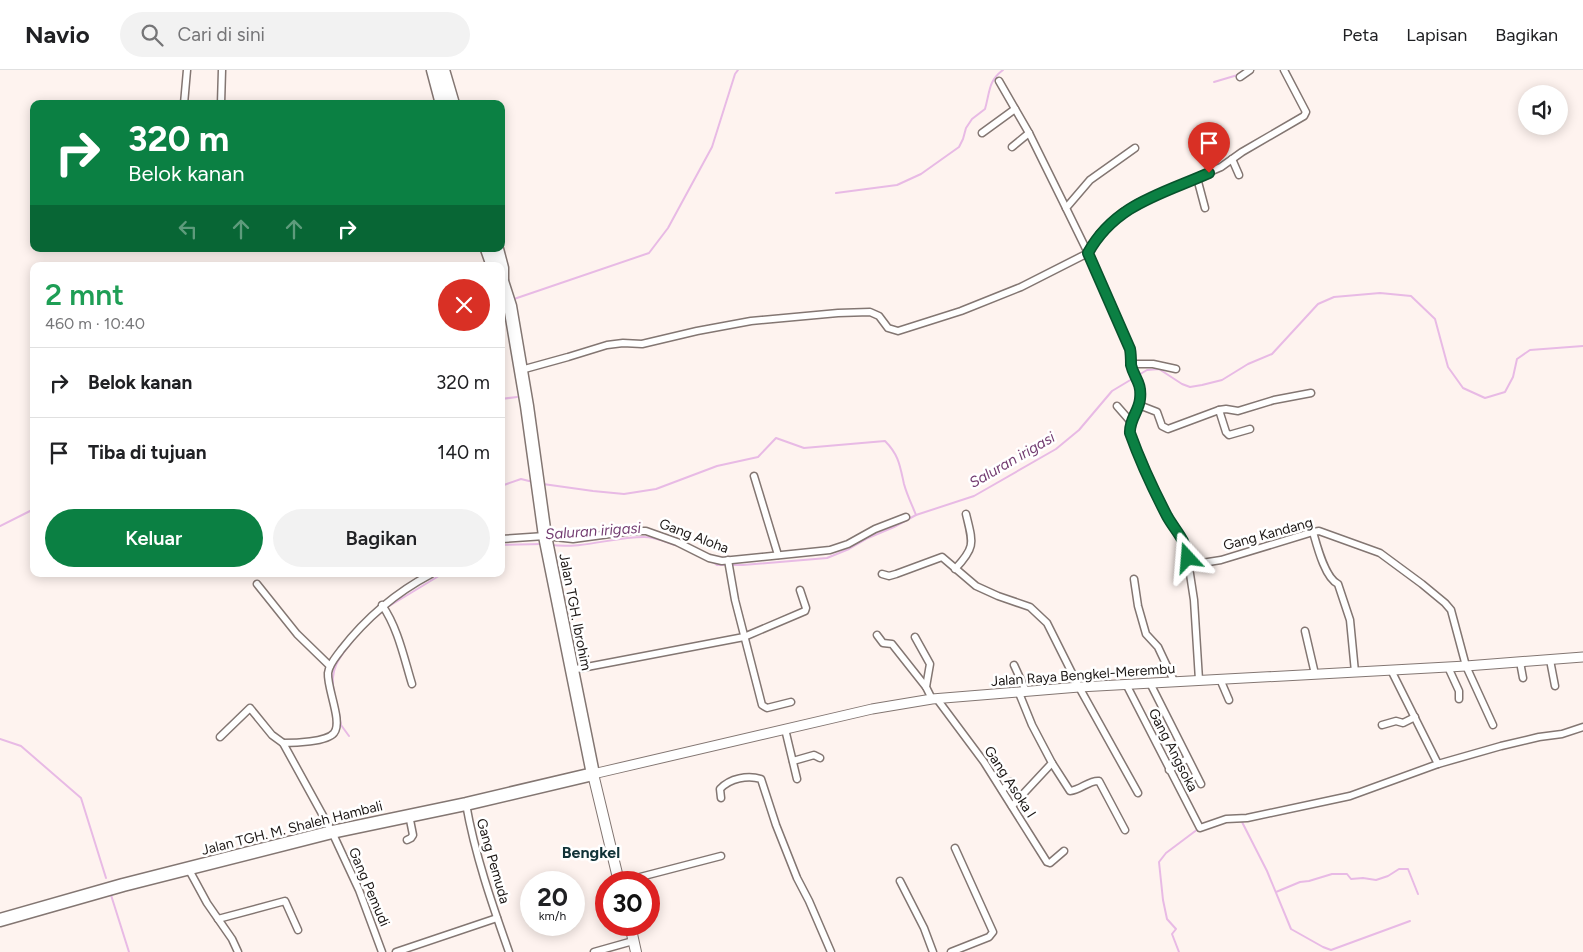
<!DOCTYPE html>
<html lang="id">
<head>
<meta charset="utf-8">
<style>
	:root { --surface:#fff; --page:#f2f2f2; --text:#202124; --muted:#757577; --line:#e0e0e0; --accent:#0b8043 }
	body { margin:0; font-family:Figtree,sans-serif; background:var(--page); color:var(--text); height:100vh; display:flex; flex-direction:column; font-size:19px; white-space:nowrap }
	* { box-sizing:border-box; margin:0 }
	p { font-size:16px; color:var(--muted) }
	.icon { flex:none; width:28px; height:28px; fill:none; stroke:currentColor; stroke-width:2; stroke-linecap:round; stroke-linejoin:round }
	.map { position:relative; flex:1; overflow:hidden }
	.drawer { position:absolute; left:30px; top:192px; width:475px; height:315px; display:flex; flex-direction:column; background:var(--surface); border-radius:10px; box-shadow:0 2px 12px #0003 }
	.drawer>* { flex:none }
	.banner { position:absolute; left:30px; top:30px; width:475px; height:152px; border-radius:10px; box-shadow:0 2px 12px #0003; background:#0b8043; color:#fff; overflow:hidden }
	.buttons { position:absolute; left:1518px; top:15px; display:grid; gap:10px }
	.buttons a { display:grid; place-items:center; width:50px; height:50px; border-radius:50%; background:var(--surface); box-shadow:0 2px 12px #0003; font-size:25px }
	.speed { position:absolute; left:520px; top:801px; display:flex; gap:10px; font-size:25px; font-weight:700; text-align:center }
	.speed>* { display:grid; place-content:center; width:65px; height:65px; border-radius:50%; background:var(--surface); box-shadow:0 2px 12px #0003; line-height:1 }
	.speed small { font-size:12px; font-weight:400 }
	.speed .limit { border:8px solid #d22; background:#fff; color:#111 }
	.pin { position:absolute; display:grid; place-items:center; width:42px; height:42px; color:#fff; margin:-51px -21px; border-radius:50% 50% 50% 0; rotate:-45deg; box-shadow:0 0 5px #0007 }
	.pin .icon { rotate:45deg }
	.me { position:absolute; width:55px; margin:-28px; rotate:341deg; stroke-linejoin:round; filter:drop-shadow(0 0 4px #0008) }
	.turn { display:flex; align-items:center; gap:18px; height:105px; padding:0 15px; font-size:22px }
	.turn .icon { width:65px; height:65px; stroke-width:2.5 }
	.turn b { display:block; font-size:35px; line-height:42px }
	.lanes { display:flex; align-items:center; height:48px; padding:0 15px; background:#0003; justify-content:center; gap:25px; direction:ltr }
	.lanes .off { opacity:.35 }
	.round { display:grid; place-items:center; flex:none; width:52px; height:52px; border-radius:26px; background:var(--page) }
	.summary { display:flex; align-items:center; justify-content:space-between; height:85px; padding:0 15px }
	h1 { font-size:30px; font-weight:600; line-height:38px; color:#1e9e55 }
	.cta { display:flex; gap:10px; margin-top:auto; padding:10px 15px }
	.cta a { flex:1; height:58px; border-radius:30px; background:var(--accent); color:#fff; font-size:20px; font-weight:600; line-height:58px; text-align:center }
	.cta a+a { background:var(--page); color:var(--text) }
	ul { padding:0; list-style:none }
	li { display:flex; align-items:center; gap:15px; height:70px; padding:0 15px; border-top:1px solid var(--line) }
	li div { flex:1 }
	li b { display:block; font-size:19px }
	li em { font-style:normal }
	header { display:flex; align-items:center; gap:30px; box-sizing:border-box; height:70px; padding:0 25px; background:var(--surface); border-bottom:1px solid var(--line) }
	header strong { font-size:24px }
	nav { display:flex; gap:28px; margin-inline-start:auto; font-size:18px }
	.search { width:350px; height:45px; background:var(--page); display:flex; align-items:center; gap:12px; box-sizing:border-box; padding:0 18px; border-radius:28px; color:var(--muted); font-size:19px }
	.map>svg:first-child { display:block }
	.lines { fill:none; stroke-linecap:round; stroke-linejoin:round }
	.stream { stroke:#e8bae5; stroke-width:2 }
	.street-casing { stroke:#837672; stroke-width:9 }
	.secondary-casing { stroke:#837672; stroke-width:11 }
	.primary-casing { stroke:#837672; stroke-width:12 }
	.highway-casing { stroke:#837672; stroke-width:15 }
	.street { stroke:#fff; stroke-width:6 }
	.secondary { stroke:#fff; stroke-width:9 }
	.primary { stroke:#fff; stroke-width:10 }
	.highway { stroke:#fff; stroke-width:12 }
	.route-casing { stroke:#07532c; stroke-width:12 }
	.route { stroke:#0b8043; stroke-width:9 }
	.labels { text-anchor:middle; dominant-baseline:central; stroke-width:5; stroke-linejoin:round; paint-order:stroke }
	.street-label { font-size:14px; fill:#1b1614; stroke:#fff }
	.water-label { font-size:15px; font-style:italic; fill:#733c71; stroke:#fff }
	.quarter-label { font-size:16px; font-weight:bold; fill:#113338; stroke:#fff }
</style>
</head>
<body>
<header>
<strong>Navio</strong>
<div class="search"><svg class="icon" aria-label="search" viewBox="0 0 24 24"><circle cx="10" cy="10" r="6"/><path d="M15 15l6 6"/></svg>Cari di sini</div>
<nav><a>Peta</a><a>Lapisan</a><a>Bagikan</a></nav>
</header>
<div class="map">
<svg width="1583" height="882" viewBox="0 0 1583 882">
	<rect width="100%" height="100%" fill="#fef3ef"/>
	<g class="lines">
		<g class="stream">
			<polyline points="1214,12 1241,4"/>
			<path d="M836,123L897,115L921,104L959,77L963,69L966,58L972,49L985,39C990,22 988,11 1003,0"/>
			<polyline points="514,229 649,183 668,158 712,77 735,4 738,0"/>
			<polyline points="501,329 517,327"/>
			<path d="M543,414L593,421L624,424L656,419L717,396L758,387L776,368L804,378L885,371C899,385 900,396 904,414C907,425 912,435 916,445"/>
			<polyline points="501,416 521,409 533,412"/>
			<polyline points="0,456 34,439"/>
			<polyline points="501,475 542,474"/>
			<path d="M551,475C583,479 613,467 644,467C657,467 670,474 682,477"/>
			<polyline points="711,491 717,495 743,495 827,488 849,479 868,468 894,457 916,445 974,426 1056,379 1079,360 1112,321 1147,300 1159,299 1182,314 1190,317 1202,315 1222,310 1248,294 1272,284 1318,234 1334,227 1380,223 1411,226 1435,249 1448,297 1463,318 1485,328 1505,322 1513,307 1517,289 1530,280 1583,276"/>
			<polyline points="386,538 442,504"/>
			<polyline points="371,551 383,541"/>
			<path d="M334,622C328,595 344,583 359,563"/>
			<polyline points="339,644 341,655 349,666"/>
			<polyline points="0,669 21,676 81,728 106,808"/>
			<polyline points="1241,750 1267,801 1291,859 1323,877 1331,880 1410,851"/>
			<polyline points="1276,822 1300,812 1309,811 1332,804 1347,804 1351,809 1363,808 1376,810 1388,806 1399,799 1408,799 1418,824"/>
			<polyline points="111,825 129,882"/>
			<polyline points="1179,882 1172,864 1176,859 1167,849 1163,830 1159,792 1166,783 1198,759"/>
		</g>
		<defs>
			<g id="street">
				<polyline points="1240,7 1250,0"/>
				<polyline points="999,11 1029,63 1066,138"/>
				<polyline points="184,34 187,0"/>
				<polyline points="221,34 222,0"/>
				<polyline points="982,63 1015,39"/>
				<polyline points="1012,77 1029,63"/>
				<path d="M1135,78L1090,110L1066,138L1088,183L1130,279C1131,284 1131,290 1131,295C1134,308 1142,312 1140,329C1139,341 1129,350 1130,363L1160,433L1168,448L1180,465L1186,478L1194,530L1199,610"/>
				<polyline points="1232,89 1239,105"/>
				<polyline points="1197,108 1205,138"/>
				<polyline points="1131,294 1153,294 1176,299"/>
				<polyline points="521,300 568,287 607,275 623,273 642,274 697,261 751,251 838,243 870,242 879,246 888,258 898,261 961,241 1021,217 1088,183 1100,163 1123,142 1138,133 1221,97 1242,82 1304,46 1306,42 1284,0"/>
				<polyline points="1139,335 1157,342 1162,356 1168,359 1219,340 1226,339 1238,341 1274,330 1311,323"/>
				<polyline points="1117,336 1131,352"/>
				<polyline points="1219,340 1226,362 1229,365 1250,359"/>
				<polyline points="754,406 778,485"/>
				<path d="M1313,462C1317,476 1325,508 1338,514L1350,550L1355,602"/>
				<polyline points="501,469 545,466 573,469 632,461 646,461 677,472 709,488 722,491 830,480 848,474 875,459 906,447"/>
				<polyline points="728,490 735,530 762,635 767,638 791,632"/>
				<polyline points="1189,495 1221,490 1313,462 1319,461 1380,483 1422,514 1445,533 1451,540 1466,596 1493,655"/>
				<path d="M955,499C976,477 973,473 966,444"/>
				<polyline points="882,504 889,506 896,504 942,487 976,516 998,526 1030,537 1047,553 1079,617 1138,723"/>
				<polyline points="1134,509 1138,536 1146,564 1158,577 1174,611"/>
				<polyline points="257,514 297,564 330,596"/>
				<path d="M382,535C398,558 404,588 412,614"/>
				<polyline points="1305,561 1315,604"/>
				<polyline points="877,565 883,573 892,574 926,617"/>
				<polyline points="915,567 930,594 926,617 932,629"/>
				<polyline points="1550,590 1555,616"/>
				<polyline points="1520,592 1523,608"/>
				<polyline points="1014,595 1026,621"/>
				<polyline points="1448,597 1459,621 1459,629"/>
				<polyline points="571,600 744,567 805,541 806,538 800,520"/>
				<polyline points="1391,600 1438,694 1501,676 1539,667 1562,664 1583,657"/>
				<polyline points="1220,609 1229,630"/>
				<polyline points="1150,613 1201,714"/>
				<polyline points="1126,614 1200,758 1226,749 1247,748 1350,726 1438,694"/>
				<polyline points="937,629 984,692 1047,792 1050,793 1064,781"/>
				<polyline points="1382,655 1396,651 1403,653 1415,647"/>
				<polyline points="785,659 797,709"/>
				<polyline points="220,667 250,638 272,665 283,673 332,762 359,820 382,882"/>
				<path d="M283,673C294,673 327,672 334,663C343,652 327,619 328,603C329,594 336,587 341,580C366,548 395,523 431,504"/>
				<polyline points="793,691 814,685 820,688"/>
				<path d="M1052,693L1070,721C1081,720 1089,710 1099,711L1125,760"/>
				<polyline points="1169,700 1187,689"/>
				<polyline points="1002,720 1011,712"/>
				<path d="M721,728L720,719C730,708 748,705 761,709L776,755L797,808L809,831L831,882"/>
				<path d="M466,734C475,785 492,834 509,882"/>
				<polyline points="1012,736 1052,693 1032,655 1019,623"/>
				<polyline points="407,770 411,768 413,765 409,745"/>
				<polyline points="188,798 207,833 232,869 238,882"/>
				<polyline points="900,811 924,858 933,882"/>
				<polyline points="621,812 721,786"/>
				<polyline points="218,849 285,831 298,860"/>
				<polyline points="396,882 497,848"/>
				<polyline points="594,882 633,871"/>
				<polyline points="951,882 989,867 993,862 955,778"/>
			</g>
			<polyline id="secondary" points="593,704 872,639 932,629 1079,617 1466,596 1583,587"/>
			<g id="primary">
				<polyline points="593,704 619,812"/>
				<polyline points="630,855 636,882"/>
			</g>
			<g id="highway">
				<polyline points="433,0 442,34"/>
				<polyline points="443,0 453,34"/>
				<polyline points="487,179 493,196"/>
				<polyline points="497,179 502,198 502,209"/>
				<polyline points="0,850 123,815 332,762 466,734 593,704 545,466 527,336 510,236 501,208"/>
			</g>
		</defs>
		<use href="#street" class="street-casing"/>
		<use href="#secondary" class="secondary-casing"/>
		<use href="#primary" class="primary-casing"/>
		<use href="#highway" class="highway-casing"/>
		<use href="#street" class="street"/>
		<use href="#secondary" class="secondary"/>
		<use href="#primary" class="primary"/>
		<use href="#highway" class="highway"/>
	</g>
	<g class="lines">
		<defs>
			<path id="route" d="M1188,488C1185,468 1176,462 1167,446C1153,419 1140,391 1130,363C1129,350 1139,341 1140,329C1142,312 1134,308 1131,295C1131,290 1131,284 1130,279L1088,183C1115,134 1162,124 1209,103"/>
		</defs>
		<use href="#route" class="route-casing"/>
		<use href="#route" class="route"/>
	</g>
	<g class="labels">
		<g class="street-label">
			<text transform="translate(1268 464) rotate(-15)">Gang Kandang</text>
			<text transform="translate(694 466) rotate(21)">Gang Aloha</text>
			<text transform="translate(575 542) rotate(79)">Jalan TGH. Ibrohim</text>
			<text transform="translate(1083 605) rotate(-4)">Jalan Raya Bengkel-Merembu</text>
			<text transform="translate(1173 680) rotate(63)">Gang Angsoka</text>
			<text transform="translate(1010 712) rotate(57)">Gang Asoka I</text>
			<text transform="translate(292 758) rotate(-14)">Jalan TGH. M. Shaleh Hambali</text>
			<text transform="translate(493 791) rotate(74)">Gang Pemuda</text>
			<text transform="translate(369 817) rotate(67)">Gang Pemudi</text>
		</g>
		<g class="water-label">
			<text transform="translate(1012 390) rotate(-30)">Saluran irigasi</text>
			<text transform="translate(593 461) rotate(-4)">Saluran irigasi</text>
		</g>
		<g class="quarter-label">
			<text x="591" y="782">Bengkel</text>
		</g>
	</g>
</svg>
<div class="buttons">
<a><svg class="icon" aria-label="sound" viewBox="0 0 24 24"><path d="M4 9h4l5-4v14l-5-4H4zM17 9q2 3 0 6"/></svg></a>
</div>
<div class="speed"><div>20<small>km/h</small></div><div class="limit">30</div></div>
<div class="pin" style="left:1209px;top:103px;background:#d93025"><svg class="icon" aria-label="arrive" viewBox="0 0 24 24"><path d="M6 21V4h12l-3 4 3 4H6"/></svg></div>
<svg class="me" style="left:1188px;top:488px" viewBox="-20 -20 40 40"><path d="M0-17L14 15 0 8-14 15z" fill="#0b8043" stroke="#fff" stroke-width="4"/></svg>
<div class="banner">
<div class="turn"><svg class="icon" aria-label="right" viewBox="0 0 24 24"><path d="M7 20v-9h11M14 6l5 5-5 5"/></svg><div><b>320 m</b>Belok kanan</div></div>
<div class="lanes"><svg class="icon off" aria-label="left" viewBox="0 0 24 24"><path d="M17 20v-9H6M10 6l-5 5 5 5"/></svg><svg class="icon off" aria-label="ahead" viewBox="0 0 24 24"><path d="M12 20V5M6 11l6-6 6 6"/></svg><svg class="icon off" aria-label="ahead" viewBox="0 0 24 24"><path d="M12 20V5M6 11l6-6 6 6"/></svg><svg class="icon" aria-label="right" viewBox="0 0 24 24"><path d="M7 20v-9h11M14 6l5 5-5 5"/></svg></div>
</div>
<section class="drawer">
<div class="summary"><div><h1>2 mnt</h1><p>460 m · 10:40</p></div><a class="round" style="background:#d93025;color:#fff"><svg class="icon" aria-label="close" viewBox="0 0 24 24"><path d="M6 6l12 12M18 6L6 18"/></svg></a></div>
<ul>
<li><svg class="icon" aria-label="right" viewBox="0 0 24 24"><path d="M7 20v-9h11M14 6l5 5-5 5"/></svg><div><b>Belok kanan</b></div><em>320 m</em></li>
<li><svg class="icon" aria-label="arrive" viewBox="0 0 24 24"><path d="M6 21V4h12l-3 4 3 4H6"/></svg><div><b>Tiba di tujuan</b></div><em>140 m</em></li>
</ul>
<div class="cta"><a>Keluar</a><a>Bagikan</a></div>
</section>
</div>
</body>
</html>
